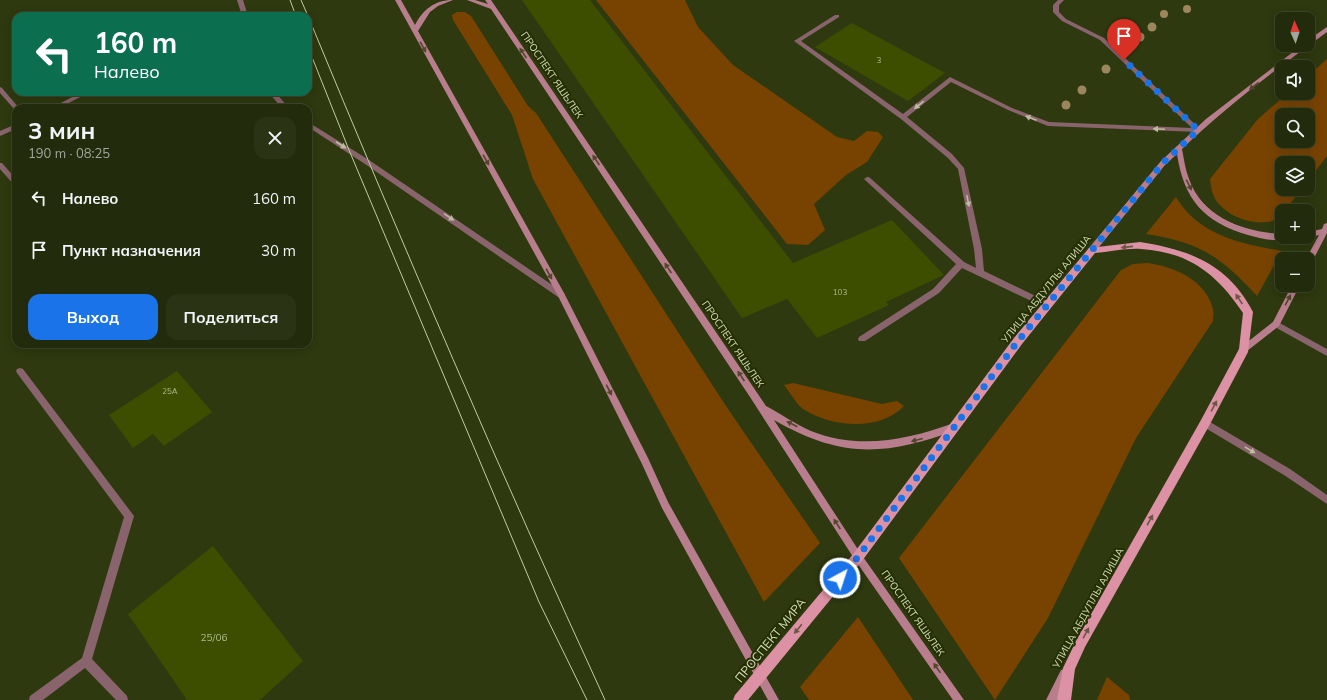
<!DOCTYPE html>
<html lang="ru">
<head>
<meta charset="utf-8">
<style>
	:root { --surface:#222b0b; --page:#2a3314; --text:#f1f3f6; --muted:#a2a79d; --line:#3f472c; --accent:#1a73e8 }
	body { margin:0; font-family:Mulish,sans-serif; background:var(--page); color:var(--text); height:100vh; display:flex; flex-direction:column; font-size:15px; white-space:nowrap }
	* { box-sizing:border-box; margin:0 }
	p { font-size:13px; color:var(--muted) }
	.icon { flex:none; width:22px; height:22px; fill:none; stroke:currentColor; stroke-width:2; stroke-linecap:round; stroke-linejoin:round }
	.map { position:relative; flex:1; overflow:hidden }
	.panel { position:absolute; left:12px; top:104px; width:300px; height:244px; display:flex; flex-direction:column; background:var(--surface); border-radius:12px; box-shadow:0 2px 10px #0003,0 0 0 1px var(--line) }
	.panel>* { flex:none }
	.banner { position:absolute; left:12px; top:12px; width:300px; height:84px; border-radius:12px; box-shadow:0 2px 10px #0003,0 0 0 1px var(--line); background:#0b6e4f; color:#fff; overflow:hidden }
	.needle { width:26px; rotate:357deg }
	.controls { position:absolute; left:1275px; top:12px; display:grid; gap:8px }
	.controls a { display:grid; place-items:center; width:40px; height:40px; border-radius:8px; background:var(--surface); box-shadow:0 2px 10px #0003,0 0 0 1px var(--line); font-size:20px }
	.pin { position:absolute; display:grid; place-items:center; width:34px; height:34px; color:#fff; margin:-41px -17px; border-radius:50% 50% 50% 0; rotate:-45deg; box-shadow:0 0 4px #0007 }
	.pin .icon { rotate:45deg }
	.me { position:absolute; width:44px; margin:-22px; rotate:40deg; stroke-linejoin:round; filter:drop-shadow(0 0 3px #0008) }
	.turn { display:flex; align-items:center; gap:14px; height:84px; padding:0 16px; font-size:18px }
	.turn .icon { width:52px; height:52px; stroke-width:2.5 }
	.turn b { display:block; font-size:28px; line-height:34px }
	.round { display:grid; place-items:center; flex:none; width:42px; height:42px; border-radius:12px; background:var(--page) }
	.head { display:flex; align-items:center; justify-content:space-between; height:68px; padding:0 16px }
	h1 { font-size:24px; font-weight:700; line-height:30px }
	.button { display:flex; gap:8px; margin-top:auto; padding:8px 16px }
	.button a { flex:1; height:46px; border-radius:12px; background:var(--accent); color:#fff; font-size:16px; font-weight:700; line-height:46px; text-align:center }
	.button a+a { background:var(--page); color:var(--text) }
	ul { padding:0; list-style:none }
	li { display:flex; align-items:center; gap:12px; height:52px; padding:0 16px }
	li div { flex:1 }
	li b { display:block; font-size:15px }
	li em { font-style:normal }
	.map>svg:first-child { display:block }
	.green { fill:#784300; fill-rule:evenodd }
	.building { fill:#3e4e00 }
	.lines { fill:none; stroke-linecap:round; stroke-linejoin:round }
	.lane { fill:#89646d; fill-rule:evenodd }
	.street { fill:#89646d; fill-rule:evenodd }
	.secondary { fill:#b87e8d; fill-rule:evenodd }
	.primary { fill:#dc91a5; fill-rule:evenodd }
	.tram { stroke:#bfcca4; stroke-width:1 }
	.tree { fill:#9b865d }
	.oneway { fill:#51472c }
	.oneway2 { fill:#bdbba2 }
	.oneway3 { fill:#6e5644 }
	.route { stroke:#1a73e8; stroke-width:7; stroke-dasharray:0 12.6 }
	.labels { text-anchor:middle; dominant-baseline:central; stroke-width:4; stroke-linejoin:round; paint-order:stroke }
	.number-label { font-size:8px; fill:#aebc8b }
	.street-label { font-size:10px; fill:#d3e0b9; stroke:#252f03 }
	.near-number-label { font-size:10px; fill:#aebc8b }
	.near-street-label { font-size:12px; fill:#d3e0b9; stroke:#252f03 }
</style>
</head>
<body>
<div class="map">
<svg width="1327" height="700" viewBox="0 0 1327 700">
	<rect width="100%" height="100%" fill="#2e390f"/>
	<g class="green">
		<polygon points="596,0 685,0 698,27 733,65 837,137 854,141 867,131 878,132 883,137 867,162 846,175 814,204 825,230 808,245 787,244"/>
		<polygon points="457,12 465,12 471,16 528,106 536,113 726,406 820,543 764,602 533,179 512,115 453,20 452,15"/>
		<path d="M1327,59V156L1308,181V163H1282V189H1302L1284,211H1282C1282,216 1279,218 1275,220C1257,227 1230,218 1218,203C1212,196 1211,187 1210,179L1258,119L1288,93H1308V76ZM1282,115H1308V141H1282Z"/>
		<path d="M1176,197C1180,203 1184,209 1189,214C1214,239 1249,245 1282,251L1257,296C1221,257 1200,242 1146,234Z"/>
		<path d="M1147,263C1173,266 1206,280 1213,309C1214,312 1213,317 1213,321L1136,438L1048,618L995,700L899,558L1121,270L1133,264Z"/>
		<path d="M793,383L882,404L897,401L904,406C879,432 831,427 803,409C796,404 790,392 784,385Z"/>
		<polygon points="858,617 913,700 809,700 800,687"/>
		<polygon points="1107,677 1129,695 1130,700 1097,700"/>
	</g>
	<g class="building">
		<polygon points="522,0 590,0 793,263 892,220 944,275 886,302 889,305 817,338 787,299 742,318"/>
		<polygon points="852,23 945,73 908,101 815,47"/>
		<polygon points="177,371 212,412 164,446 153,434 133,448 109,415"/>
		<polygon points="213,546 303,661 260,700 187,700 128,614"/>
	</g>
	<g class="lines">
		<g class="lane">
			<polygon points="1058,0 1064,0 1059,5 1059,12 1066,19 1104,38 1201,130 1198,132 1048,126 1008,110 951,82 907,117 952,154 964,168 982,249 984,271 1050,303 1051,305 1047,308 1044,307 962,268 939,293 865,341 859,341 858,339 859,337 933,289 956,264 864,179 867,177 869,177 964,262 976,268 974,249 958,169 948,158 901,119 794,41 835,15 839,15 839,17 801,41 903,114 950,77 1012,108 1049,122 1192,128 1100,40 1062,21 1053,12 1053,5"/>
			<polygon points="0,87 2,88 19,108 16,108 16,110 14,109 0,93"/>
			<polygon points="82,92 90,92 59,108 51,108"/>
			<polygon points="16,124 16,129 0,136 0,131"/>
			<polygon points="0,163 2,163 16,179 16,185 14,185 0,169"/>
			<polygon points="1276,321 1327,349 1327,356 1273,326 1272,324 1273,322"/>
			<polygon points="20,368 23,369 134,516 92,659 127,696 128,700 116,700 85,668 43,700 29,700 30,696 82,658 124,517 17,373 16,371 17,369"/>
			<polygon points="1205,419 1290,469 1327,495 1327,504 1284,475 1202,426 1201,423 1202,420"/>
		</g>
		<g class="street">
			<polygon points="237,0 243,0 248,16 242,16"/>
			<polygon points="268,92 275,92 289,108 282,108"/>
			<polygon points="308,122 369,160 564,293 565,295 564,297 558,297 365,164 308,127"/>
		</g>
		<g class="secondary">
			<path d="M395,0H401L415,25C423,10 434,0 453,0L438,6L430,12L418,31L564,293L648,458L668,502L779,700H768L662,508L642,464L558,296Z"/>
			<path d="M467,0H475L488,4L485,0H491L766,406C781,414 795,424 811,431C859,450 907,440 954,423L957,424L958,427L957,430C885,456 842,459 774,420L861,554L964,700H953L855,560L750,397L491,9Z"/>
			<path d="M1327,27V32C1278,68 1227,106 1182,149C1184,159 1185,169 1189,179C1203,218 1244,232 1282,234V237H1286L1285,239C1274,242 1259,238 1248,235C1204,222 1184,200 1177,154L1165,165L1095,252H1089L1088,250L1089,248L1161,161L1206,119L1302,45H1308V40Z"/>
			<polygon points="1327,223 1327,233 1311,264 1308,265 1308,259 1306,259 1319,235 1308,238 1306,237 1308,237 1308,232 1322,229 1324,224"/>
			<polygon points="1292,285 1300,285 1279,326 1247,351 1241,351 1240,349 1241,347 1273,322"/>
			<polygon points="1065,669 1069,670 1070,674 1057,700 1046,700 1061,670"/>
		</g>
		<path class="primary" d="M1140,242C1190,250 1228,264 1253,312L1248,352L1209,426L1085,647L1075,669L1071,700H1057L1063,668L1077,639L1201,420L1239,349L1243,313C1217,274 1189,252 1141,249C1126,248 1109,252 1095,253L1022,344L862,561L748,700H733L735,695L854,553L1014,338L1089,248Z"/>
		<g class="tram">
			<polyline points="290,0 296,16"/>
			<polyline points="301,0 308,16"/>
			<path d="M308,16C403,246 501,474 605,700"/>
			<polyline points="308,47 349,150 539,602 587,700"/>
		</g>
	</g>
	<g class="tree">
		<circle cx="1187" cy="9" r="4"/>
		<circle cx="1164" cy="14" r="4"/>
		<circle cx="1152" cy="27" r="4.5"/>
		<circle cx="1140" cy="37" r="4.5"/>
		<circle cx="1106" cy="69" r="4.5"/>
		<circle cx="1082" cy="90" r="4.5"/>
		<circle cx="1066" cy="105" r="4.5"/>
	</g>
	<defs><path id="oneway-solid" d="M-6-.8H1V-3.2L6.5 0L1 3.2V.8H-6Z"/></defs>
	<g class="oneway">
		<use href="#oneway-solid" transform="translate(423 47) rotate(61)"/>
		<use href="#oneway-solid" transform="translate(523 53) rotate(-124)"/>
		<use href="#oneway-solid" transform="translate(1254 86) rotate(142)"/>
		<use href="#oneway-solid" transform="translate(486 160) rotate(61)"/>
		<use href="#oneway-solid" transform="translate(596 160) rotate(-124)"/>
		<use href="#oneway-solid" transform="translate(1189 185) rotate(63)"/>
		<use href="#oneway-solid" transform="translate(668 268) rotate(-124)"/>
		<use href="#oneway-solid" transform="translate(549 274) rotate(61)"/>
		<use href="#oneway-solid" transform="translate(1288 300) rotate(-62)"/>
		<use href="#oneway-solid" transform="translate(741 376) rotate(-124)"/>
		<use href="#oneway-solid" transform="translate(609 390) rotate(63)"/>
		<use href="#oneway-solid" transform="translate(792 424) rotate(-152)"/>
		<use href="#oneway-solid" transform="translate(917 440) rotate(166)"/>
		<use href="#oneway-solid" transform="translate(837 524) rotate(-123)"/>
		<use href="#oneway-solid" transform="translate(937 668) rotate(-125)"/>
	</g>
	<g class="oneway2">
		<use href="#oneway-solid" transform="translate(919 105) rotate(141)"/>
		<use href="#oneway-solid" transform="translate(1031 118) rotate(-159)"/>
		<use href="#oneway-solid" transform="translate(1159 129) rotate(-178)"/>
		<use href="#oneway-solid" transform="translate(341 145) rotate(33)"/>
		<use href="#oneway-solid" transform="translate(968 201) rotate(78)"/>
		<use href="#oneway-solid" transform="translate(449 217) rotate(34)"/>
		<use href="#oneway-solid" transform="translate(1250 450) rotate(31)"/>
	</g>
	<g class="oneway3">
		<use href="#oneway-solid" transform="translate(1127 247) rotate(174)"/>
		<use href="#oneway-solid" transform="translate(1239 299) rotate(-124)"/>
		<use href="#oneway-solid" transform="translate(1214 406) rotate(-62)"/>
		<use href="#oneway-solid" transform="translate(1150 520) rotate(-61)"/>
		<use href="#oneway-solid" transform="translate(798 629) rotate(129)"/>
		<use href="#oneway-solid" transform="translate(1086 633) rotate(-61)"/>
	</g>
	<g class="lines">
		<polyline class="route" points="840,578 858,557 1018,341 1163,163 1198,130 1124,60"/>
	</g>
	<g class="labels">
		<g class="number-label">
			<text x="879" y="60">3</text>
			<text x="840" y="292">103</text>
			<text x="170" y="391">25А</text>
		</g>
		<g class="street-label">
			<text transform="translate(552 75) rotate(56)">ПРОСПЕКТ ЯШЬЛЕК</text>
			<text transform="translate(1046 289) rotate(-51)">УЛИЦА АБДУЛЛЫ АЛИША</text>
			<text transform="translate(733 344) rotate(56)">ПРОСПЕКТ ЯШЬЛЕК</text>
			<text transform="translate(1088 608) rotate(-61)">УЛИЦА АБДУЛЛЫ АЛИША</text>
			<text transform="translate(913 613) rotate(55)">ПРОСПЕКТ ЯШЬЛЕК</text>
		</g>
		<g class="near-number-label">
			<text x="214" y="637">25/06</text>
		</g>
		<g class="near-street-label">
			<text transform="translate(770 640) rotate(-51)">ПРОСПЕКТ МИРА</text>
		</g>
	</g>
</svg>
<div class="controls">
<a><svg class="needle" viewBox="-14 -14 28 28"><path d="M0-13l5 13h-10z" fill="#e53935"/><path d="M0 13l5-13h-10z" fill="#a2a79d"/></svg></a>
<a><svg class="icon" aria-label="sound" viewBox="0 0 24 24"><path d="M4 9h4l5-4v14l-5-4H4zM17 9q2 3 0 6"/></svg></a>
<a><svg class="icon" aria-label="search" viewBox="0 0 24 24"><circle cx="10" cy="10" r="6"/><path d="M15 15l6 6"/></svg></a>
<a><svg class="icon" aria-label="layers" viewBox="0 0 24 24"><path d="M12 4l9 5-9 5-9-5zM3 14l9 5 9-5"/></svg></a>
<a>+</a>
<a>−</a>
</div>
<div class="pin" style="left:1124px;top:60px;background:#d93025"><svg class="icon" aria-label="arrive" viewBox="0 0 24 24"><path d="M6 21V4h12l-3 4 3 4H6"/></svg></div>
<svg class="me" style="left:840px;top:578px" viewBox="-20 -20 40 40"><circle r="17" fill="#1a73e8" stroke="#fff" stroke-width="3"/><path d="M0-11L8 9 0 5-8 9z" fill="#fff"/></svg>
<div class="banner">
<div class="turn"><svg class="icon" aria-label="left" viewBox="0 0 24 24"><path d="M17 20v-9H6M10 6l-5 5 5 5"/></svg><div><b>160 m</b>Налево</div></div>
</div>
<section class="panel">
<div class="head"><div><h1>3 мин</h1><p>190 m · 08:25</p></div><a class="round"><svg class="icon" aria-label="close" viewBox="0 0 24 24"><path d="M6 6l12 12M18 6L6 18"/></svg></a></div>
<ul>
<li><svg class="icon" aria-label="left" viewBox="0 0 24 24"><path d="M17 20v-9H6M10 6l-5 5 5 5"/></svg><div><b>Налево</b></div><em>160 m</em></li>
<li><svg class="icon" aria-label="arrive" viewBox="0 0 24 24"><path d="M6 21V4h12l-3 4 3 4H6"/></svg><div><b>Пункт назначения</b></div><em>30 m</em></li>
</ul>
<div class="button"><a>Выход</a><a>Поделиться</a></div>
</section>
</div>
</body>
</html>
